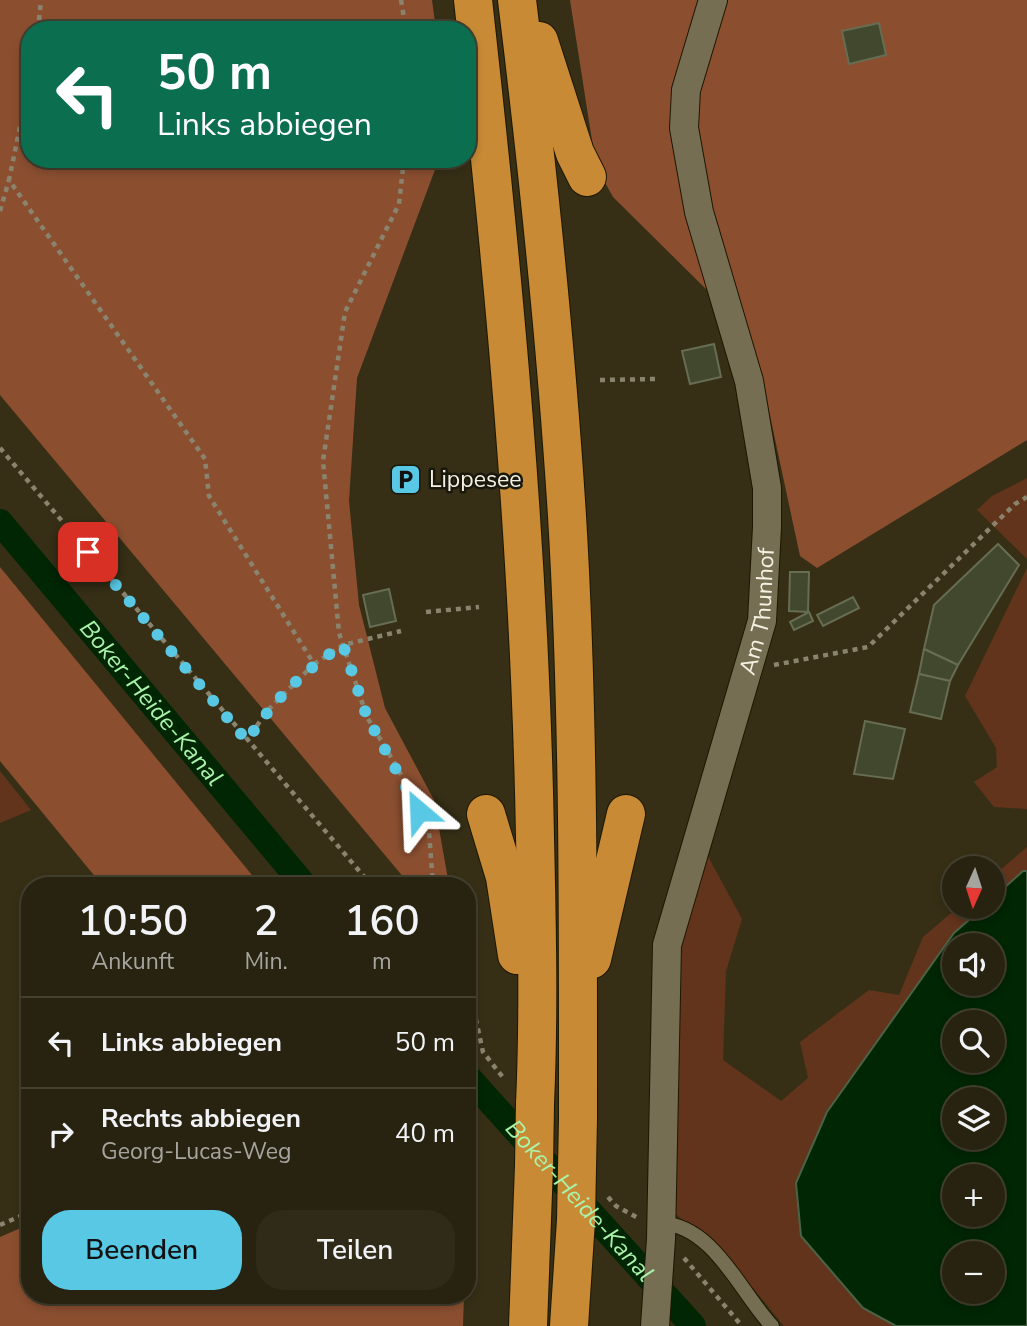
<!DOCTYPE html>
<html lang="de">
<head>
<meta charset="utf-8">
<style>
	:root { --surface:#282310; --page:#302b19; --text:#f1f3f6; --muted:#a5a49f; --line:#444030; --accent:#59c8e5 }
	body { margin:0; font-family:"Nunito Sans",sans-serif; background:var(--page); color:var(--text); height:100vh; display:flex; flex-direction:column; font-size:26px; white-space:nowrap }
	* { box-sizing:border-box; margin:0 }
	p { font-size:23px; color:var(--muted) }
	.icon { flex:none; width:38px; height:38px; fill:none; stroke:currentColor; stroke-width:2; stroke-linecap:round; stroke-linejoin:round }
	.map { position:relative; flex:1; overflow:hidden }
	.drawer { position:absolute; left:21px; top:877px; width:455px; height:427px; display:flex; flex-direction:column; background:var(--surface); border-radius:28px; box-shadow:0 4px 10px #0003,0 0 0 2px var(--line) }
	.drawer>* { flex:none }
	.top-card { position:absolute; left:21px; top:21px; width:455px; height:147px; border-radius:28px; box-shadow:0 4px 10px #0003,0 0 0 2px var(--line); background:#0b6e4f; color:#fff; overflow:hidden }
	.needle { width:46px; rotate:183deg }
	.tools { position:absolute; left:942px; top:856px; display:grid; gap:14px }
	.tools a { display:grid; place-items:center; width:63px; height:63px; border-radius:50%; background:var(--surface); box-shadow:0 4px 10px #0003,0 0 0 2px var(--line); font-size:35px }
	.pin { position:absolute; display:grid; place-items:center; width:60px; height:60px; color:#fff; margin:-30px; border-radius:14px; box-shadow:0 4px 10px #0006 }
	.me { position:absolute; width:77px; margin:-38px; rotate:334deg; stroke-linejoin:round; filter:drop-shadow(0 0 5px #0008) }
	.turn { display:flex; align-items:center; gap:24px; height:147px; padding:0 21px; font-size:32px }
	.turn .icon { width:91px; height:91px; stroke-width:2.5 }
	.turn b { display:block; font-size:49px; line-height:60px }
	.eta { display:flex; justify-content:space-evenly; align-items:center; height:119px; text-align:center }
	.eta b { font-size:42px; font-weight:600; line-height:49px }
	.cta { display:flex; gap:14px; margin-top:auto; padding:14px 21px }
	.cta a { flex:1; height:80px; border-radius:28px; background:var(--accent); color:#111; font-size:28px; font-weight:600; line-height:80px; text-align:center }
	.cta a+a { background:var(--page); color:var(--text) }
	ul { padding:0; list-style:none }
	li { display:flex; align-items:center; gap:21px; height:91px; padding:0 21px; border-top:2px solid var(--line) }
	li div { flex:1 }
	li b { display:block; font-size:26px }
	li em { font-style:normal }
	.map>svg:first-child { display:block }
	.green { fill:#63341c }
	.forest { fill:#8b4f30 }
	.water { fill:#012604; stroke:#4a6347; stroke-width:2; fill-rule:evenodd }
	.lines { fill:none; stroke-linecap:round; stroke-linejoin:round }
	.canal { stroke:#012604; stroke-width:26 }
	.building { fill:#41482e; stroke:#666d52; stroke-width:2 }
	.lane-casing { stroke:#1d1701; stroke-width:16 }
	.street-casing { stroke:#1d1701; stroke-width:30 }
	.highway-casing { stroke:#1d1701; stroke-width:40 }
	.path { stroke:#8a846f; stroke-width:4.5; stroke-dasharray:5 5; stroke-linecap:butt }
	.lane { stroke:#756e53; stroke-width:14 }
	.street { stroke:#756e53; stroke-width:28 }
	.highway { stroke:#c88a35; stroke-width:38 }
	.highway-bridge-casing { stroke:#1d1701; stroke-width:40; stroke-linecap:butt }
	.highway-bridge { stroke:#c88a35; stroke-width:38 }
	.route { stroke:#59c8e5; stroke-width:12; stroke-dasharray:0 21.6 }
	.labels { text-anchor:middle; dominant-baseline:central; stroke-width:5; stroke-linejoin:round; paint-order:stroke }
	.poi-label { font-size:23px; fill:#f5f1e2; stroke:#1a180d; text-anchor:start }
	.street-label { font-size:23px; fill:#f5f1e2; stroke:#1a180d }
	.water-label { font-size:24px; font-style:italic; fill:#aaf3aa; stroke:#1a180d }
</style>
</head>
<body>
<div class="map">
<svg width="1027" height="1326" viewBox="0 0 1027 1326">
	<rect width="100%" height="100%" fill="#362f16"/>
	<g class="green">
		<polygon points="1027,478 1027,559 977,510 992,496"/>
		<polygon points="1027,568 1027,809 994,807 974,782 997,767 996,748 965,696"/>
		<polygon points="0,771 31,810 0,823"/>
		<polygon points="1027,847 1027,871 992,899 992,877"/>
		<polygon points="704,849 742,919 726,971 723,1060 781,1101 808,1078 800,1042 869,990 899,995 923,937 958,907 984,907 954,933 863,1308 896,1326 784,1326 727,1256 672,1211 678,948"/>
	</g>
	<g class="forest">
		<polygon points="0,0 432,0 436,30 30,30 30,159 439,159 357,378 349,501 359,605 385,708 434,800 449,885 410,885 0,395"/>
		<polygon points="570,0 1027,0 1027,440 817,568 800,556 766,397 711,294 613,197 596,166"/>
		<polygon points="0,567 260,885 102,885 0,761"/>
		<polygon points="30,1224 30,1295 464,1295 463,1326 0,1326 0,1237"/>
	</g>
	<path class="water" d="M1023,871H1027V1326H896L863,1308L801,1236L796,1183L827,1112L954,933L984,907L992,906V899ZM954,945H992V984H954ZM954,1022H992V1060H954ZM954,1099H992V1138H954ZM992,1176V1214H954V1176ZM992,1253V1292H954V1253Z"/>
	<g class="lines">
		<g class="canal">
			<path id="s1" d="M0,522L305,886"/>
			<path id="s2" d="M467,1076L693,1326"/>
		</g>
	</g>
	<g class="building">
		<polygon points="879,23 886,55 849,64 842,31"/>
		<polygon points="714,344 721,377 690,384 682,351"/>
		<polygon points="998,544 1019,565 958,665 924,649 934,605"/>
		<polygon points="790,572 809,572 808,612 789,611"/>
		<polygon points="389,589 396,621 370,627 363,595"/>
		<polygon points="853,597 859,608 823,626 817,615"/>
		<polygon points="809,612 813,621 794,630 790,622"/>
		<polygon points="924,649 958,665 950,681 919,674"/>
		<polygon points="919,674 950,681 941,719 910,712"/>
		<polygon points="865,721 905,729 893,779 854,774"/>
	</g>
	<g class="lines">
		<defs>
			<path id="lane" d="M661,1223C714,1226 740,1292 772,1326"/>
			<g id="street">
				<path id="s3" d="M655,1326L661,1239L667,945L762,621L767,527V488L749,381L699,212L684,128L686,90L713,0"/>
			</g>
			<g id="highway">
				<path d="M473,0C504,278 530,556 535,837C537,926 539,1015 535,1104"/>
				<path d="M517,0C538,171 556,343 567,516C579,716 578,917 578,1118"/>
				<polyline points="539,41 575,153 587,177"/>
				<polyline points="486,814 505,877 517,955"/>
				<polyline points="592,959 626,814"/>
				<polyline points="528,1326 534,1166"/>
				<polyline points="569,1326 576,1220"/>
			</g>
		</defs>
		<use href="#lane" class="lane-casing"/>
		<use href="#street" class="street-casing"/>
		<use href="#highway" class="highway-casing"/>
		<g class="path">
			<polyline points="401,0 406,30"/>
			<polyline points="38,30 41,0"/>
			<polyline points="30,78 9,180 205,459 209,496 314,664 266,712 247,741"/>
			<polyline points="404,159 399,204 345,312 323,461 339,633 367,717 398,769 429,831 433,886"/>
			<polyline points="0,211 9,180"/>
			<polyline points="600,380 657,379"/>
			<polyline points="0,448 372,886"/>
			<polyline points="426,612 479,607"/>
			<polyline points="314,664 343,645 401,631"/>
			<polyline points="774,665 868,647 1015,504 1027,497"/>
			<polyline points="467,1001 475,1015 483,1052 505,1080"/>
			<polyline points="608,1197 616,1206 638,1218"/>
			<polyline points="0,1225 30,1212"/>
			<polyline points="684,1258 742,1326"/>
		</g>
		<use href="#lane" class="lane"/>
		<use href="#street" class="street"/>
		<use href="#highway" class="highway"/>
		<defs>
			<g id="highway-bridge">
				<polyline points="534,1166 535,1104"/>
				<polyline points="576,1220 578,1118"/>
			</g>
		</defs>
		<use href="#highway-bridge" class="highway-bridge-casing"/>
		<use href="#highway-bridge" class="highway-bridge"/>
	</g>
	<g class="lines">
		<path class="route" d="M88,552L247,741C272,702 304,670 343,645L367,717L419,811"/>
	</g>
	<defs>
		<symbol id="parking-square" viewBox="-11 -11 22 22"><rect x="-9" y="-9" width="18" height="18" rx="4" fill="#59c8e5" stroke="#1a180d"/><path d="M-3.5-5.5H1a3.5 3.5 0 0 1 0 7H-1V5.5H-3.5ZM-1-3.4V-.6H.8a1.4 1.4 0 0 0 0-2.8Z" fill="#111"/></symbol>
	</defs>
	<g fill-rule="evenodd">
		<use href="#parking-square" x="388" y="462" width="35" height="35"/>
	</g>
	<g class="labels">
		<g class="poi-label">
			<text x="429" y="479">Lippesee</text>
		</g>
		<g class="street-label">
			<text stroke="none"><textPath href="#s3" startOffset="728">Am Thunhof</textPath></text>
		</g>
		<g class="water-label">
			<text stroke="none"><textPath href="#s1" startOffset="236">Boker-Heide-Kanal</textPath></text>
			<text stroke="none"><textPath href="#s2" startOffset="168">Boker-Heide-Kanal</textPath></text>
		</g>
	</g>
</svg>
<div class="tools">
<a><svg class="needle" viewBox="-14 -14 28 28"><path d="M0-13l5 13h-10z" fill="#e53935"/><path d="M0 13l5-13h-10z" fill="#a5a49f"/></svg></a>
<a><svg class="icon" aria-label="sound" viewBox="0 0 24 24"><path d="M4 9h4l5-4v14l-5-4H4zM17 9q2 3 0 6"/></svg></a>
<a><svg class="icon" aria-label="search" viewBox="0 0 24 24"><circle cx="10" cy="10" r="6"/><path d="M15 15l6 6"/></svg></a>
<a><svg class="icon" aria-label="layers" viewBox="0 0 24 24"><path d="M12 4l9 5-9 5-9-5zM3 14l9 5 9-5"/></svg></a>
<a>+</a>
<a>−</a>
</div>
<div class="pin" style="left:88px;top:552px;background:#d93025"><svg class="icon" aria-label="arrive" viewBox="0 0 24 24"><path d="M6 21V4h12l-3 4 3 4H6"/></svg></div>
<svg class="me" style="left:419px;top:811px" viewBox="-20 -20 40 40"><path d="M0-17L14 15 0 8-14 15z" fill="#59c8e5" stroke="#fff" stroke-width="4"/></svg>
<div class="top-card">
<div class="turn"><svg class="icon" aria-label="left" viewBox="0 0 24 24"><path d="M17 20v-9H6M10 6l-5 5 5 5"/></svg><div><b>50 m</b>Links abbiegen</div></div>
</div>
<section class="drawer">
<div class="eta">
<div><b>10:50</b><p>Ankunft</p></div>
<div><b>2</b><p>Min.</p></div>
<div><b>160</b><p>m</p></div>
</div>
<ul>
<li><svg class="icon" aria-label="left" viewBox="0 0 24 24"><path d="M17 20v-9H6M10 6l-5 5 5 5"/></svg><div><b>Links abbiegen</b></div><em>50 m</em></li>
<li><svg class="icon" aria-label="right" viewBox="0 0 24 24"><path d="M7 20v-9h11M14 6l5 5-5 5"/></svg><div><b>Rechts abbiegen</b><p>Georg-Lucas-Weg</p></div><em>40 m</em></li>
</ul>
<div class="cta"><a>Beenden</a><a>Teilen</a></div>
</section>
</div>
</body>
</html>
